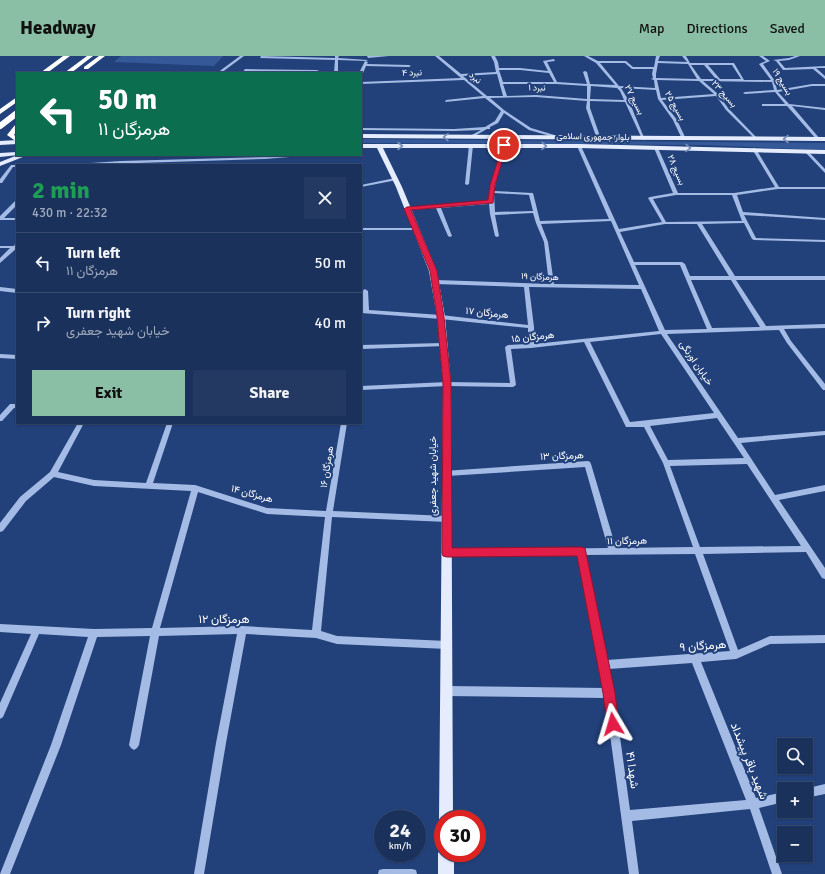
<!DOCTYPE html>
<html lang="en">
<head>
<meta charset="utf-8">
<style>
	:root { --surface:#1a315c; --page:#233962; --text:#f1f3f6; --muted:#9fa9bb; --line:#384c72; --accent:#8abfa5 }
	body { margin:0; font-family:Signika,Vazirmatn,sans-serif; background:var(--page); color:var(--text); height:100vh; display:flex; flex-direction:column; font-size:15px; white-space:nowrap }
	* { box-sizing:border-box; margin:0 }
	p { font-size:13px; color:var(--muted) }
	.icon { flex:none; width:22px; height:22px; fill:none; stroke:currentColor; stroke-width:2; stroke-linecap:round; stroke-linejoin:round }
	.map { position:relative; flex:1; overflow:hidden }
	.sheet { position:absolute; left:16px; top:108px; width:346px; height:260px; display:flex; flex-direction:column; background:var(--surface); border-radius:0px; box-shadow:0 1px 3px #0004,0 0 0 1px var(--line) }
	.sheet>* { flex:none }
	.banner { position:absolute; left:16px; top:16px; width:346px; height:84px; border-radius:0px; box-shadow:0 1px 3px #0004,0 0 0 1px var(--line); background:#0b6e4f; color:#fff; overflow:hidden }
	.controls { position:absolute; left:777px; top:682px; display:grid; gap:8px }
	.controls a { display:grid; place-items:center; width:36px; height:36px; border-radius:0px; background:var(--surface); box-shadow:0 1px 3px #0004,0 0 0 1px var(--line); font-size:20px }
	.speed { position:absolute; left:374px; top:754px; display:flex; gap:8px; font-size:20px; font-weight:700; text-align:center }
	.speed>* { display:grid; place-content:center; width:52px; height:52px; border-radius:50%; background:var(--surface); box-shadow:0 1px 3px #0004,0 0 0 1px var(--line); line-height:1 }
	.speed small { font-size:10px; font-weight:400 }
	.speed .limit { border:6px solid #d22; background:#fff; color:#111 }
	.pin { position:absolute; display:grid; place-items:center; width:34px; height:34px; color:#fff; margin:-17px; border:2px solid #fff; border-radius:50%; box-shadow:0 1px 4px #0007 }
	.me { position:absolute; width:44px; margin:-22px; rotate:353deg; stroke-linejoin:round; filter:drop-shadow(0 0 3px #0008) }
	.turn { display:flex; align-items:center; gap:14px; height:84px; padding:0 16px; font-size:18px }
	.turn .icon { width:52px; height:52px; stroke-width:2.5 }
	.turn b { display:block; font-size:28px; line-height:34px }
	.round { display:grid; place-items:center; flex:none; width:42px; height:42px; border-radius:0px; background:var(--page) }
	.summary { display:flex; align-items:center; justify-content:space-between; height:68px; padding:0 16px }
	h1 { font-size:24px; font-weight:700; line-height:30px; color:#1e9e55 }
	.button { display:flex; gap:8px; margin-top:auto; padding:8px 16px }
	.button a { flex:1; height:46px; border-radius:0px; background:var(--accent); color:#111; font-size:16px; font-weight:700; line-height:46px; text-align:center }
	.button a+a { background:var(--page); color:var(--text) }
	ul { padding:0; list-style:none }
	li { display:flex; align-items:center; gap:12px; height:60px; padding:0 16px; border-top:1px solid var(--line) }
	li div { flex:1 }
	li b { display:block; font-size:15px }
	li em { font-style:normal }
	header { display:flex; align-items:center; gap:24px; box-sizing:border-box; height:56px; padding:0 20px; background:var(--accent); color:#111 }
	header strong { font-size:19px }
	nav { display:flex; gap:22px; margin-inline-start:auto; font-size:14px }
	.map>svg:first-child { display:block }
	.green { fill:#355998 }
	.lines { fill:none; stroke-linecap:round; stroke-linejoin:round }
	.minor { fill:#a4bce5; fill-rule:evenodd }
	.major { fill:#e5ecfd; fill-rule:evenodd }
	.highway { fill:#fff; fill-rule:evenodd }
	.highway-bridge { stroke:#fff; stroke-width:6 }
	.oneway { stroke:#7a8eb6 }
	.route { fill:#e11d48; stroke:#92132f }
	.labels { text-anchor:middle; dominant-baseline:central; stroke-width:4; stroke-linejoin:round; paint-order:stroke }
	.far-street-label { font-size:9px; fill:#fff; stroke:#22417b }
	.street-label { font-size:10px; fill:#fff; stroke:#22417b }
	.near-street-label { font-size:12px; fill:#fff; stroke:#22417b }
</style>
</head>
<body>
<header>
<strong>Headway</strong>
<nav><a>Map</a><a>Directions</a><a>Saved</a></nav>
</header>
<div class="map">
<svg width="825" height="818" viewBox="0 0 825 818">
	<rect width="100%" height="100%" fill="#22417b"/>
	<g class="green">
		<polygon points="121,0 223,0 214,10 114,6"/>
		<polygon points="361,83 825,87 825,94 703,89 361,87"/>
	</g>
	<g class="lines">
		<g class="minor">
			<polygon points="240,0 244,0 221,17 217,17"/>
			<polygon points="261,0 335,2 335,0 339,0 338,2 368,4 366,5 338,4 338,17 334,17 335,4 260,2"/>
			<polygon points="367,0 389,0 368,2"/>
			<path d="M435,0H439L461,18L496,16L494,6L491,0H495L498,6L499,12H520L548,15L543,5L554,3L555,5L547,6L557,26L587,28L583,16L585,15L587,16L590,28L615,29L596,7L584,0H588L598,5H626L633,11H654L656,0H660L658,5L687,6L682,0H686L690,7H734L744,24H771L759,8L766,5L759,0H763L770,5L763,8L775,25L777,34L812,28H825V30H812L778,36L789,48L825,52V54L792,50L820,83L817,84L787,50H762V48H785L775,36L745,38L743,37L745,36L774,34L772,26L703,25L718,38L728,52L757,82L758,83L756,84L726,54L716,40L662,44L677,64L686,83L684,84L682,83L673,64L658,43L656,34L621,32L629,45L645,84L642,83L625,46L590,45V52L601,83L599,84L597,83L586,52L587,45L536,41L490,42L504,54L531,72L561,81V83L529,74L504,57L498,67L490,71V73H487L471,82H470V80L481,74L454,75L361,74V72L454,73L485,71L495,65L501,55L485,42L445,46L446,44L483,40L464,24L361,28V26L461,22ZM600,7H625L632,13H653L652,18L653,22L651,23L654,24L655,32L619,30ZM658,7L688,8L697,23L656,22V18ZM691,9H704L716,23H701ZM708,9H732L741,23H720ZM499,14H520L549,17L554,26H503ZM497,18L503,40H487L463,20ZM657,24L699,25L714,38L661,42ZM503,28H556L587,30V43L536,39L507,40ZM591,30L617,32L620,35L624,44L590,43Z"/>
			<polygon points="795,0 800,0 789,4 779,5 785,12 825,10 825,12 816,12 825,20 825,23 813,13 783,14 776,5 773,4 789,2"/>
			<polygon points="365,5 368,6 367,8 409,9 411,10 409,11 366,10 363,17 361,18 359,17"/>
			<polygon points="245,13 317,14 319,15 317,16 247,15 246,17 242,17"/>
			<polygon points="471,88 473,89 469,128 467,129 465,128 469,89"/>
			<path d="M504,88L506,89L499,113L494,135L533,137L540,165L609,163L577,90L579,89L581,90L619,173L662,166L648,142L650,141L673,137L654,92L656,91L658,92L678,137H734L775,131L752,93L754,92L756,93L779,131H825V133H778L737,139L743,156L825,162V164L744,159L756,182L825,184V186L754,184L752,183L744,167L702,168L735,220H825V224H736L766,270L825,268V272L784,273L791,285L825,328V334H823L787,287L779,274L667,278L738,382L825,375V379L741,387L775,439L825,429V435L779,444L825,512V523L822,522L806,496L703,498L738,594L770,580L825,579V587L770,588L736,603L701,606L756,742L784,736V746L759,752L782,818H772L750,753L632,765L639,818H629L605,642L446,640L443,638L441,635L443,632L446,630L604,632L578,499L447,500L444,499L443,497L444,495L447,494L608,492L585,411L447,420L444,419L443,417L444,415L588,405L590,406L591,408L616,492L693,491L663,407L644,371H626L584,286L531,292L511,293L516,329L513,331L447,330L361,334V330L447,326L510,327L505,291L508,289L528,288V272L441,263L361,257V253H363L362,235L365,233L368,235L369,254L441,259L528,269L524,231L436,228L433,226L436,224L549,228L544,186L536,167L533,157L495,159L499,180L497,181L495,180L490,158L489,148L441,152L452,180L450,181L448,180L436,152L407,154L405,153L407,152L489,145L490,137L489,136L502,89ZM494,137L529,139L533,155L495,156ZM676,139H732L742,165L666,166L653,143ZM611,165L639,229L554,228L548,186L541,168ZM665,168H697L729,220H690L685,208L682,206H634L620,176ZM635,209H680L707,273L665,274ZM691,224H731L760,271L712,272ZM529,231L641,233L659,275L534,288V271ZM661,278L714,357L630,366L590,286ZM717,362L744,402L668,404L650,370ZM747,408L801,490L700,491L670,410ZM695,498L730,595L607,604L585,499ZM692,607L746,744L630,754L614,637L609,613Z"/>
			<polygon points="805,94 807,94 825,113 825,117 805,96"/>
			<polygon points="287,99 304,99 302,100 265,103 74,109 76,108 121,105 265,101"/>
			<polygon points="11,109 18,109 17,109 17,111 13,111 2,127 0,127 0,123"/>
			<polygon points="395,122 397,123 397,124 361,131 361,129"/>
			<polygon points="15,145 17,145 17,149 4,162 17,162 17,164 0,164 0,160"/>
			<polygon points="361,172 416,172 418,173 416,174 361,174"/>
			<polygon points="15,188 17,188 17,192 0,207 0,202 10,192 0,192 0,190 14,190"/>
			<polygon points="0,231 17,233 17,237 0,235"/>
			<polygon points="443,287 446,289 445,290 361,293 361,289"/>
			<polygon points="0,298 17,299 17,303 0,302"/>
			<polygon points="10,348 17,348 17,352 14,352 2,365 0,365 0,359"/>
			<path d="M78,367H84L58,416L94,424L146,427L167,367H173L153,427L195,429L267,452L326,455L341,367H347L333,455L447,460L450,461L451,463L450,465L447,466L332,461L321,575L337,580L447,585L450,586L451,589L450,592L447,593L337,588L316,582L246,578L226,687L204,818H194L216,687L237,578L159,580L139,689L137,692L134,694L131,692L129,689L150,580L97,581L61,689L10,818H0L51,689L88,581L39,578L3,661L0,663V647L31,578L0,576V568L94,573L152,572L191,435L94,430L54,421L26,445L3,475L0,476V467L20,441L50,416ZM198,436L267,458L325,461L312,574L242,570L160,572Z"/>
			<polygon points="825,728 825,738 806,742 806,733 804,733"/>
			<polygon points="383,813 412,813 416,814 417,818 378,818 379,814"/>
		</g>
		<g class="major">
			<polygon points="361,78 825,81 825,85 361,82"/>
			<polygon points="17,84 17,88 0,89 0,85"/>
			<polygon points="361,88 579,88 825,94 825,98 579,92 383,92 402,131 437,215 445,261 451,328 453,763 443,763 443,769 441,768 439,763 443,328 437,261 429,215 396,131 377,92 361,92"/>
			<polygon points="17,96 17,99 28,99 0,110 0,106 18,99 0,101 0,97"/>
			<polygon points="443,791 443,797 454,797 454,818 438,818 438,797 441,792"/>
		</g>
		<g class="highway">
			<polygon points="63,0 70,0 47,17 40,17"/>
			<polygon points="87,0 93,0 71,17 64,17"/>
			<polygon points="99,0 105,0 88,13 84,13 84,11"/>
			<polygon points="17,41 17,46 0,58 0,53"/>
			<polygon points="17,68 17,74 14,79 17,81 17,86 7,79 15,69"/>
		</g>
		<polyline class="highway-bridge" points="0,70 17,57"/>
	</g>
	<defs><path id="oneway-chevron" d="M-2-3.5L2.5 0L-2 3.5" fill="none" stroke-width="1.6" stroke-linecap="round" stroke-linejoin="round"/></defs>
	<g class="oneway">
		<use href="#oneway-chevron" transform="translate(446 81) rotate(-179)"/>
		<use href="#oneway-chevron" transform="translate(786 83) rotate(180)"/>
		<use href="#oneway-chevron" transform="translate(400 90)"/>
		<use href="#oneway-chevron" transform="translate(544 90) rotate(1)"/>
		<use href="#oneway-chevron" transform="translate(688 92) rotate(1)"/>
	</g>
	<polygon class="route" points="503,88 507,89 495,129 493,147 411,154 437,215 444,261 451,328 452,492 581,491 585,492 615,637 619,668 618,672 613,674 609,672 607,668 603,637 577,500 447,501 443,500 442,497 443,328 437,261 430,215 404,153 407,151 488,144 490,129"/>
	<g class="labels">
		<g class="far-street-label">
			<text transform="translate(412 17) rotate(-1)">نبرد ۴</text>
			<text transform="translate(475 22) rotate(41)">نبرد</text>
			<text transform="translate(782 26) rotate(58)">بسیج ۱۹</text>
			<text transform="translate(537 32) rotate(1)">نبرد ۱</text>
			<text transform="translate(724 38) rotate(48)">بسیج ۲۳</text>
			<text transform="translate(634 44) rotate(63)">بسیج ۲۷</text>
			<text transform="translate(675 50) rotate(60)">بسیج ۲۵</text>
			<text transform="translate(593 81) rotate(1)">بلوار جمهوری اسلامی</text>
			<text transform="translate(676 114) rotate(67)">بسیج ۲۸</text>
			<text transform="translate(540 221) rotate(2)">هرمزگان ۱۹</text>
		</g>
		<g class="street-label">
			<text transform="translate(487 257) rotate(6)">هرمزگان ۱۷</text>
			<text transform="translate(533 281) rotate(-6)">هرمزگان ۱۵</text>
			<text transform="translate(696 307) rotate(56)">خیابان اورنگی</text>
			<text transform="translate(562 400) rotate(-2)">هرمزگان ۱۳</text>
			<text transform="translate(327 411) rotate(-81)">هرمزگان ۱۶</text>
			<text transform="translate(433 420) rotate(-90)">خیابان شهید جعفری</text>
			<text transform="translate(252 438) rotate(15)">هرمزگان ۱۴</text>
			<text transform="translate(627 485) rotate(-1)">هرمزگان ۱۱</text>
		</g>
		<g class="near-street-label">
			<text x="224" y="563">هرمزگان ۱۲</text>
			<text transform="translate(703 590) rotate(-4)">هرمزگان ۹</text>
			<text transform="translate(749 705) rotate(68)">شهید باقر پیشداد</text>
			<text transform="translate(632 714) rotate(82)">شهدا ۴۱</text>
		</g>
	</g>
</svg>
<div class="controls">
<a><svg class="icon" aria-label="search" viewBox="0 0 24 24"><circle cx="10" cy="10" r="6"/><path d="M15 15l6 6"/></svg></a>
<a>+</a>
<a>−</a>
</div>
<div class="speed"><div>24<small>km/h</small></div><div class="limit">30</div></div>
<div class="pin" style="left:504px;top:89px;background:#d93025"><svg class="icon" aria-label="arrive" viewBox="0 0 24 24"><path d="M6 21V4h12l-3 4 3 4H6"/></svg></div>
<svg class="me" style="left:613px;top:668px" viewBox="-20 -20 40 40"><path d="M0-17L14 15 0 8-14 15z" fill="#e11d48" stroke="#fff" stroke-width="4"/></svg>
<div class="banner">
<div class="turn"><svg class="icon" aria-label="left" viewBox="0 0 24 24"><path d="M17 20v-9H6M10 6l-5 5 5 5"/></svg><div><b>50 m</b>هرمزگان ۱۱</div></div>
</div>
<section class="sheet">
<div class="summary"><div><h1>2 min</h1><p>430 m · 22:32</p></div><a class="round"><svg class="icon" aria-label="close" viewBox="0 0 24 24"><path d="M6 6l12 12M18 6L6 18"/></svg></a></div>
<ul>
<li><svg class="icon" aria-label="left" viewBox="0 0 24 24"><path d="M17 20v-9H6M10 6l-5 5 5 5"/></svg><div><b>Turn left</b><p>هرمزگان ۱۱</p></div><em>50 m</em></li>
<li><svg class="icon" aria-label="right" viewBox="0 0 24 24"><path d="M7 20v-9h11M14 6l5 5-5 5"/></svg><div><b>Turn right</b><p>خیابان شهید جعفری</p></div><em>40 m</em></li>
</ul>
<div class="button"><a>Exit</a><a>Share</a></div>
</section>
</div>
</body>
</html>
